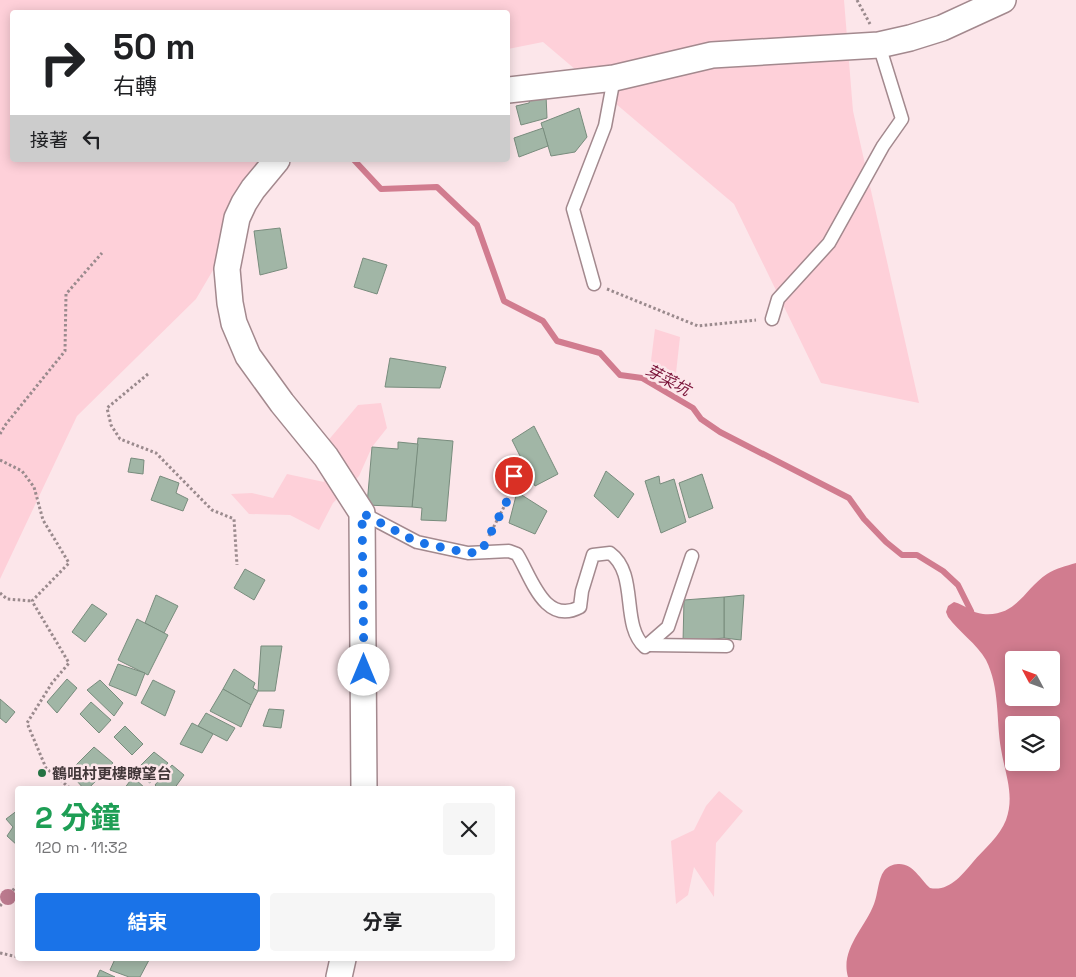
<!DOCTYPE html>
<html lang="zh-TW">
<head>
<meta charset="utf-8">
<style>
	:root { --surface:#fff; --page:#f6f6f6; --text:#202124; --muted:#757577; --accent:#1a73e8 }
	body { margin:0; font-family:"Space Grotesk","Noto Sans TC",sans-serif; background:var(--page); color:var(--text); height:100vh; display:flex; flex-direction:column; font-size:19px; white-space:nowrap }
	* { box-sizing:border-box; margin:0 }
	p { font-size:16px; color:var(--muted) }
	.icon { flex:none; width:28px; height:28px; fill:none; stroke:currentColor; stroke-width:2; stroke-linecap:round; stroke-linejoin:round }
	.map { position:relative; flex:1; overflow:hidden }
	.side { position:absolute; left:15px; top:786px; width:500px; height:175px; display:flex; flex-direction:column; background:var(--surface); border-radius:5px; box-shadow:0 2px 12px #0003 }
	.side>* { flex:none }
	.top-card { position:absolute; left:10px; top:10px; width:500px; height:152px; border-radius:5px; box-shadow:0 2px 12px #0003; background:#fff; color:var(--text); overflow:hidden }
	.needle { width:32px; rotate:311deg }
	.tools { position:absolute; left:1005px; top:651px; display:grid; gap:10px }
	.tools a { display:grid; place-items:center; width:55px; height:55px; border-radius:5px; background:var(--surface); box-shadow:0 2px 12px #0003; font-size:25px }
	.pin { position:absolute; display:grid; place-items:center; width:42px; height:42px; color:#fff; margin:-21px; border:2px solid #fff; border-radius:50%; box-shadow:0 1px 5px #0007 }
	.me { position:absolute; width:55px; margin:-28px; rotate:0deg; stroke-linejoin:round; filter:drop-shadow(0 0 4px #0008) }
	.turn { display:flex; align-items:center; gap:18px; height:105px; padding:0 20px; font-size:22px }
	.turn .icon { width:65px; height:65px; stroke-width:2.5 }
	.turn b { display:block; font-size:35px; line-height:42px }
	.then { display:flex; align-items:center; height:48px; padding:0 20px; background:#0003; gap:10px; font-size:19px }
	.round { display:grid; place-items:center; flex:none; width:52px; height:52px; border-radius:5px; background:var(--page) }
	.overview { display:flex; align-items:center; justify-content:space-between; height:85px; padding:0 20px }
	h1 { font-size:30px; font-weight:700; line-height:38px; color:#1e9e55 }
	.action { display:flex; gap:10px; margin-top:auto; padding:10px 20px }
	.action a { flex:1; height:58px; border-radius:5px; background:var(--accent); color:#fff; font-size:20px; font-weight:700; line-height:58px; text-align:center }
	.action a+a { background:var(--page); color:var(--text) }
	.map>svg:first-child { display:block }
	.green { fill:#fed0d9 }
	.water { fill:#d17c8f; fill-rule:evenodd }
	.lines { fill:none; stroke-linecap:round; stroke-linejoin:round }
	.stream { stroke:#d17c8f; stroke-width:6 }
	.building { fill:#a1b6a6; stroke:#788c7d }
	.service-casing { stroke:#a3898e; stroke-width:15 }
	.minor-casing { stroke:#a3898e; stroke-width:28 }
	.path { stroke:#9a8a8d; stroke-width:3; stroke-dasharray:2.5 2.5; stroke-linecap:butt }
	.service { stroke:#fff; stroke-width:12 }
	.minor { stroke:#fff; stroke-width:25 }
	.tree { fill:#bb7a8e }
	.route { stroke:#1a73e8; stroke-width:9; stroke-dasharray:0 16.2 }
	.poi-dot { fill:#257343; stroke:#fce6ea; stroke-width:2 }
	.labels { text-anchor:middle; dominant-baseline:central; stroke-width:5; stroke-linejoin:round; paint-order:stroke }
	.poi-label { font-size:15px; font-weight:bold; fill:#423739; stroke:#fce6ea; text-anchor:start }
	.water-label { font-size:16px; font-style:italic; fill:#791238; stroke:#fce6ea }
</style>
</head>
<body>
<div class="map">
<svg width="1076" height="977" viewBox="0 0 1076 977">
	<rect width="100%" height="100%" fill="#fce6ea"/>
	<g class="green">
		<polygon points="0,0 844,0 853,111 919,403 821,383 734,204 543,42 508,49 508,12 12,12 12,160 278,160 196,299 77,416 0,579"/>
		<polygon points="655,329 680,337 676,373 651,361"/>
		<polygon points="381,403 387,428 372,447 359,476 333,503 319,530 290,515 249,514 231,494 252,493 273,498 287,474 324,482 321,449 358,405"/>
		<polygon points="719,791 743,811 716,843 714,897 694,867 688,895 676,904 671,841 694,830 706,806"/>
	</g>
	<path class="water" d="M1076,563V977H848C840,949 865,928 874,904C878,894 878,879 884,871C887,867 893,864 898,864C913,863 920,879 930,888C949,892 962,875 973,862C984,849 1000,836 1006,820C1015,795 1005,774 1001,749C996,719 1000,688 986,660C977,644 959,632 948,617L946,612L948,606L954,602C965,605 972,613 983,614C1017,617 1024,589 1047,574C1056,568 1066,566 1076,563ZM1014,660H1051V698H1014ZM1014,725H1051V762H1014Z"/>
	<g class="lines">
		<polyline class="stream" points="354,160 381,189 437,187 477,225 504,301 543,321 557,341 600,353 620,375 642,378 693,408 701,419 720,432 849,498 864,519 886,542 902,555 917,555 943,571 958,585 971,611"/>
	</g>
	<g class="building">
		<polygon points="546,95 547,118 521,125 516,106 529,103 531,97"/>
		<polygon points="579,108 587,137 575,152 551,156 541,123"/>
		<polygon points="543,128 548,146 519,157 514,138"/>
		<polygon points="280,228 287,268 260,275 254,231"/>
		<polygon points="363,258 387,265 377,294 354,287"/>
		<polygon points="390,358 446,367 440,388 385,387"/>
		<polygon points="534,426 558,474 535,486 512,440"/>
		<polygon points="418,438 453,441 446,521 421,520 422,508 412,507"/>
		<polygon points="398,442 418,444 412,507 367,505 372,447 398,449"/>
		<polygon points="131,458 144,460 143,474 128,472"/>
		<polygon points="606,471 634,494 618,518 594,496"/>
		<polygon points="702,474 713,508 689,518 679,483"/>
		<polygon points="160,476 179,483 176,493 188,499 183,511 151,500"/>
		<polygon points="659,476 660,484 674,479 686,522 661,533 645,481"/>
		<polygon points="517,492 547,511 535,534 509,523"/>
		<polygon points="245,569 265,580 254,600 234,588"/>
		<polygon points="156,595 178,606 164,633 145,623"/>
		<polygon points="744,595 741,640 724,638 724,597"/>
		<polygon points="724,597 724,638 683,642 684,600"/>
		<polygon points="92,604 107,614 85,642 72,632"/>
		<polygon points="137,619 168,635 148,675 118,660"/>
		<polygon points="261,646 282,646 275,691 258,691"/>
		<polygon points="118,664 145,673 136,696 109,685"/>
		<polygon points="234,669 255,683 253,688 258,691 251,705 223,689"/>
		<polygon points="67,679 77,688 57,713 47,702"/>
		<polygon points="100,680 123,703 114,716 87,690"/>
		<polygon points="153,680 175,691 165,716 141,703"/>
		<polygon points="223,689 251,705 241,727 210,711"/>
		<polygon points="0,699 15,712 6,723 0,718"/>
		<polygon points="91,702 111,720 99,733 80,714"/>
		<polygon points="269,709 284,710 281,728 263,726"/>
		<polygon points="206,713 235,728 227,741 198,726"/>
		<polygon points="192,723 213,734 202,753 180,744"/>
		<polygon points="125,726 143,744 132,755 114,737"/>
		<polygon points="94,747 113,763 88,789 84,789 69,772"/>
		<polygon points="154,752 168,763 150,783 142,778 147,774 139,767"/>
		<polygon points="172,765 184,775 174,789 159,789 155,785"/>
		<polygon points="133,777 146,789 124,789"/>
		<polygon points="18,810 18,846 7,836 13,827 6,819"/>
		<polygon points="115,959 145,959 149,960 140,977 129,977 110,970"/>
		<polygon points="100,970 115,977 97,977"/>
	</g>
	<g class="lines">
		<defs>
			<g id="service">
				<polyline points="594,284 573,209 605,126 614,78"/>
				<polyline points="772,319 778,299 829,243 883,146 902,119 879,45"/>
				<path d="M362,513L417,542L468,553L509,551L517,554C531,576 544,626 580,607L582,591L593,555L610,553C639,574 620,625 645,647L668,627L692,556"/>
				<polyline points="649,645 727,646"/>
			</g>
			<g id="minor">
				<polyline points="508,90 614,78 712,55 879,45 910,38 942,28 1003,0"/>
				<polyline points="277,160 253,189 244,203 237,218 227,269 230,303 234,323 248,356 282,403 326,457 362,513 364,789"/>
				<polyline points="339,977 343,959"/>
			</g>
		</defs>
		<use href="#service" class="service-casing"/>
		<use href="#minor" class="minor-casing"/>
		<g class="path">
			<polyline points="857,0 870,24"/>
			<polyline points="607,289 698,326 756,320"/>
			<polyline points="148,374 107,408 111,425 120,439 156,453 212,510 234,519 237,565"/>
			<polyline points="0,434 6,424 65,351 66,294 102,253"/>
			<polyline points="0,460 22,471 34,487 43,520 69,563 32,601 69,663 52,683 27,723 46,768 71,789"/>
			<polyline points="489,536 507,501 514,476"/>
			<polyline points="0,593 7,599 32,601"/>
			<polyline points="0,906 18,884"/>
			<polyline points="0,953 18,957"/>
		</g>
		<use href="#service" class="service"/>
		<use href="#minor" class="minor"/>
	</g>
	<circle class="tree" cx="8" cy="897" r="8"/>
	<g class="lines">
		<polyline class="route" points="364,670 362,513 417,542 468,553 481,552 507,501 514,476"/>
	</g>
	<circle class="poi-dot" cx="42" cy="773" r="5"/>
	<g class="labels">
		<g class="poi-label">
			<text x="52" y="773">鶴咀村更樓瞭望台</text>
		</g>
		<g class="water-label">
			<text transform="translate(668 380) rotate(28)">芽菜坑</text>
		</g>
	</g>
</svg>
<div class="tools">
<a><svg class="needle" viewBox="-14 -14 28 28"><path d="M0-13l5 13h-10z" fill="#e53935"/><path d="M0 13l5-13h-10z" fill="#757577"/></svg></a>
<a><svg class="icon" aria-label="layers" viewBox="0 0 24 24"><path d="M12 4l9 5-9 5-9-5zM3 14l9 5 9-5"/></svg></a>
</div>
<div class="pin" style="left:514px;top:476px;background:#d93025"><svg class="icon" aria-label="arrive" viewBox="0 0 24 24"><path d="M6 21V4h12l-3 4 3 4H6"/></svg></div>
<svg class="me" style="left:364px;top:670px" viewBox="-20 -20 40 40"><circle r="19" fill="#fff"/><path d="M0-13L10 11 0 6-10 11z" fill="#1a73e8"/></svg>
<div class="top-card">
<div class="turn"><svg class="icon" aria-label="right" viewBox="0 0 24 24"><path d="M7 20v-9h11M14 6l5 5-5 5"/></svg><div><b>50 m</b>右轉</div></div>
<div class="then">接著<svg class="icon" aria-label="left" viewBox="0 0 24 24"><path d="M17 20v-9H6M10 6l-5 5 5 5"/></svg></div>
</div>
<section class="side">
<div class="overview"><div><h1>2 分鐘</h1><p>120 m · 11:32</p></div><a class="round"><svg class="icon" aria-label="close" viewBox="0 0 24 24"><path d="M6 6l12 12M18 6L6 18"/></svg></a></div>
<div class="action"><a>結束</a><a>分享</a></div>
</section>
</div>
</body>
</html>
